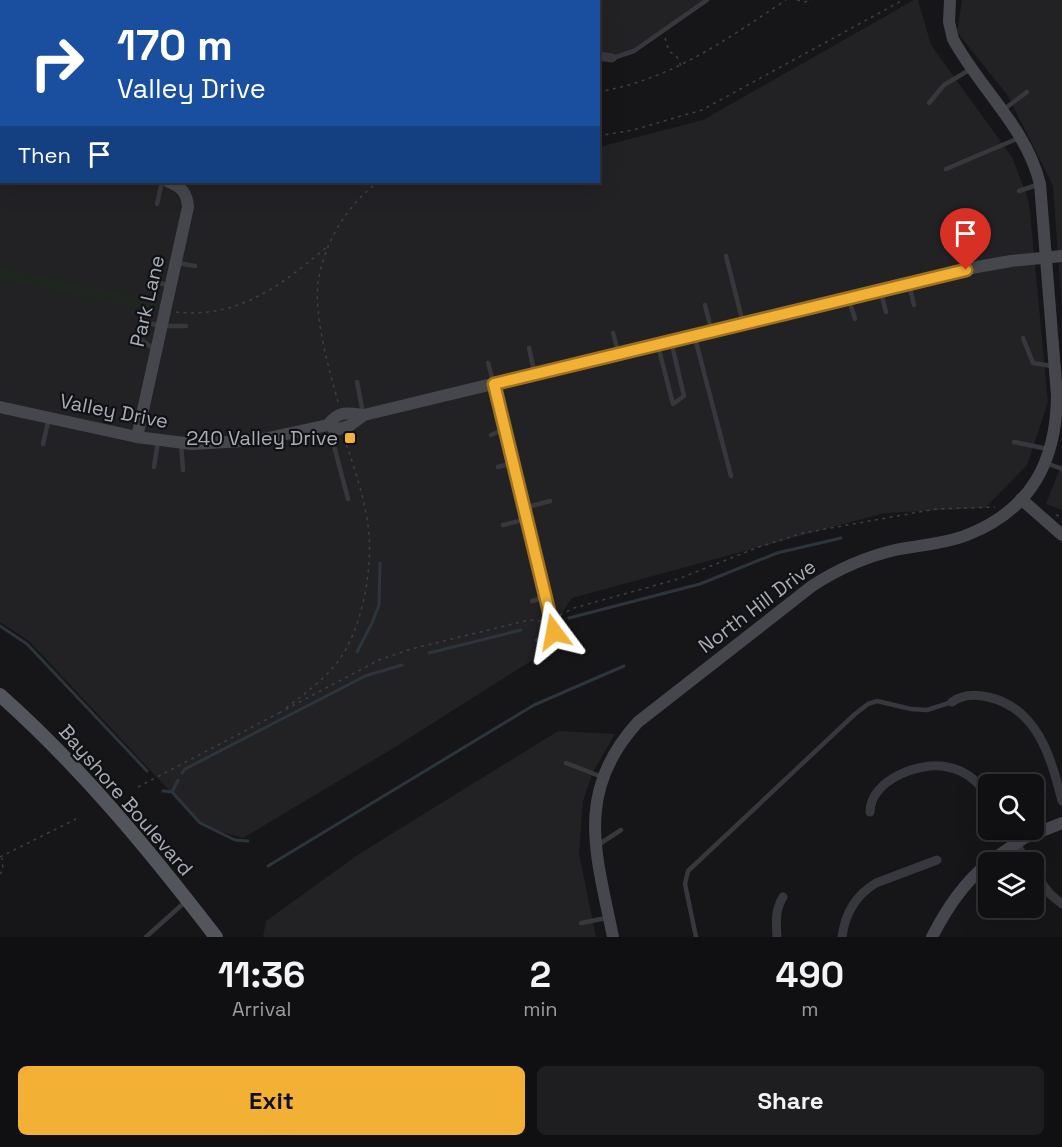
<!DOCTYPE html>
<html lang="en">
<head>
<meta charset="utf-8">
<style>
	:root { --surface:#101012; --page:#1e1e20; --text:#f1f3f6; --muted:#9c9d9f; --line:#303032; --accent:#f2b134 }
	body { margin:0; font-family:"Space Grotesk",sans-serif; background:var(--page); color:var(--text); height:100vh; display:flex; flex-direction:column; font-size:22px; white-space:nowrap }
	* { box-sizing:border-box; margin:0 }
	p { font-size:20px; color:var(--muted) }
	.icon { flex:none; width:33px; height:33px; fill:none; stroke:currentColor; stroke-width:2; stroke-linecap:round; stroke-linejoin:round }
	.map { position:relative; height:937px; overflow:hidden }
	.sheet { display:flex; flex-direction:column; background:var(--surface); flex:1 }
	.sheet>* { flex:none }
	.hud { position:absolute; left:0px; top:0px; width:600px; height:183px; box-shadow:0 6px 24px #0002,0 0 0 2px var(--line); background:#1a4fa0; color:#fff; overflow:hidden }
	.buttons { position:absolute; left:978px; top:774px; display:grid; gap:12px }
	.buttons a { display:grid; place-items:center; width:66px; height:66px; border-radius:9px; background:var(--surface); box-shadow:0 6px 24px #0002,0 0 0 2px var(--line); font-size:30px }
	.pin { position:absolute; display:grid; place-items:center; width:51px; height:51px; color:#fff; margin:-62px -26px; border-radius:50% 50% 50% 0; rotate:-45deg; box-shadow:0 0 6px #0007 }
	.pin .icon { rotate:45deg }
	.me { position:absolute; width:66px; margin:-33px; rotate:347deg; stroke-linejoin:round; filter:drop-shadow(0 0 4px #0008) }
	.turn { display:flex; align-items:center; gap:21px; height:126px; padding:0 18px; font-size:27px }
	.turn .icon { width:78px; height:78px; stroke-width:2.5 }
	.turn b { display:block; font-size:42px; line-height:51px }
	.then { display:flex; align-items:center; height:57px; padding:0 18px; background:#0003; gap:12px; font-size:22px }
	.eta { display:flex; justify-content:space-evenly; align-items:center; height:102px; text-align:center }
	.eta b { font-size:36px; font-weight:700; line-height:42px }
	.button { display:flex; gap:12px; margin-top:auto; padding:12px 18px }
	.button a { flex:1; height:69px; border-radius:9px; background:var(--accent); color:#111; font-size:24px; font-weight:700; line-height:69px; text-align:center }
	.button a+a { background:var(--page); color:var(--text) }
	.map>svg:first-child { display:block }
	.built { fill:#222225 }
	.green { fill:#1e261f }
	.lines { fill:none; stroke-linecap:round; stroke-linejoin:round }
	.stream { stroke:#2c353c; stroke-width:3 }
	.path { stroke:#3d3f44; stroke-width:1.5; stroke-dasharray:3 4.5; stroke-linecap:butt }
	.lane { stroke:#37383d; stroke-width:4.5 }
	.street { stroke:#37383d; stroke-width:9 }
	.secondary { stroke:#45474d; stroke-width:12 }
	.primary { stroke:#53555c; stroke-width:14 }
	.route-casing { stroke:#9d7322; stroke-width:15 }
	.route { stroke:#f2b134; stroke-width:10 }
	.poi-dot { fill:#f2b134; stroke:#111113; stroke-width:2 }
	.labels { text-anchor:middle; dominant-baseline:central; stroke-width:4.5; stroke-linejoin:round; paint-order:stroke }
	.street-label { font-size:20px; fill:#a8adb8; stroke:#111113 }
	.poi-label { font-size:20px; fill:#a8adb8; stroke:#111113; text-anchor:end }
</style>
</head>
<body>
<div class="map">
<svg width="1062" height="937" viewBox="0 0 1062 937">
	<rect width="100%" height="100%" fill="#161618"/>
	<g class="built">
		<polygon points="523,0 709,0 615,61 599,60 598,2 523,2"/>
		<polygon points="914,0 918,0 931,45 1012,157 1027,196 1030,211 1048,402 1027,465 985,508 884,513 572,598 539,648 542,654 387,752 243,838 212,829 199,822 29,641 0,622 0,10 2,182 598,182 599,147 703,120"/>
		<polygon points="962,0 1062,0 1062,310 1053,186 1008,96 957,32"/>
		<polygon points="1062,463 1062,510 1046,504"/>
		<polygon points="558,731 615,734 593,772 583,801 579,854 596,937 263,937 266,921 359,854"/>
	</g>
	<polygon class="green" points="0,267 158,301 156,313 0,279"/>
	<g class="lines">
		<g class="stream">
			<polyline points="569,618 700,584 777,553 841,538"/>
			<polyline points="0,626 27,644 147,771"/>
			<polyline points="357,652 372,623 379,605 380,563"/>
			<polyline points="429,653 521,630"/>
			<polyline points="182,773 185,769 342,688 365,676 402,665"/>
			<polyline points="163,791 172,792 200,823 235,840 248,841"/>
			<polyline points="172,792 178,780"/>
			<polyline points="268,866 534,705 624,666"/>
		</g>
		<g class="path">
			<polyline points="23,0 30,2"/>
			<polyline points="797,0 804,2 812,0"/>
			<polyline points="665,38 669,51 677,57 681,66"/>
			<path d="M598,92C673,79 725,40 786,0"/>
			<polyline points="598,136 633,130 702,110 903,0"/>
			<path d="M176,312C239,319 283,284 328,246"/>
			<path d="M338,402C329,370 314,316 318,283C324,243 346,206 378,182"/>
			<polyline points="1056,515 1062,517"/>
			<polyline points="560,615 574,608 678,579 759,547 803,533 936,509 995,507"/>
			<path d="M286,708C308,691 334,673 347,647C365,613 373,562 368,525C364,496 354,467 345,440"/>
			<polyline points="279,713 379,660 411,649 529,620 541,621"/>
			<polyline points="138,787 279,713"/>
			<polyline points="0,857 76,819"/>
			<polyline points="0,874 3,870 2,858"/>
		</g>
		<g class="lane">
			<polyline points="613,58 634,51 707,0"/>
			<polyline points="929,103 944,85 971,69"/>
			<polyline points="1003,110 1027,92"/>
			<polyline points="946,169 1019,138"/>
			<polyline points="1019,191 1040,184"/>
			<polyline points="157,204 162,182"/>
			<polyline points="726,256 743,323"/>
			<polyline points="178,263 195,266"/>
			<polyline points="150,280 170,286"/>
			<polyline points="909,284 914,305"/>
			<polyline points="881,293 886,312"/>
			<polyline points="849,300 855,319"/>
			<polyline points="705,305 711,329"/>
			<polyline points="139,321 162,326 186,326"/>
			<polyline points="613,333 618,351"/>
			<polyline points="136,336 154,349"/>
			<polyline points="695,338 731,476"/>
			<polyline points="1023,338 1033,363 1052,366"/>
			<polyline points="658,346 673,404 684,396 671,341"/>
			<polyline points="529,348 534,371"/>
			<polyline points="488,363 493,381"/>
			<polyline points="357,382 363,413"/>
			<polyline points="329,427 348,499"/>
			<polyline points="491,435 505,429"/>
			<polyline points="1014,442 1048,449"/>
			<polyline points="181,443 183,470"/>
			<polyline points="43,444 49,418"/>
			<polyline points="1046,463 1062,469"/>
			<polyline points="154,467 158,441"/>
			<polyline points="498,467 513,463"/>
			<polyline points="524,508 550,501"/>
			<polyline points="503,525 527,519"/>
			<polyline points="532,601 546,597"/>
			<polyline points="537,640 554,632"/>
			<polyline points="566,763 602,777"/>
			<polyline points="598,845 621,830"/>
			<polyline points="581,923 606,918"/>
			<polyline points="146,937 185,902"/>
			<polyline points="696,937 685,884 688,871 855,714 868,704 877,701 911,709 927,710 952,702"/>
		</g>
		<g class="street">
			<polyline points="255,0 265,2"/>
			<polyline points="598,56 612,58"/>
			<polyline points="494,384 554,632"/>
			<path d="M952,702C963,694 975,694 988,697C1038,708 1051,758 1062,801"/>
			<path d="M870,812C870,780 920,761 947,767C965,770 979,782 988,797"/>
			<polyline points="1008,830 1027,862"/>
			<polyline points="1034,873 1050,894 1062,904"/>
			<path d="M777,937C776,922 775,910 783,897"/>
			<path d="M842,937C845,913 856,895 876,883L937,860"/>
		</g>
		<g class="secondary">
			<polyline points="0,143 2,144"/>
			<polyline points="0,407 137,437 192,444 259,440 328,425 339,429 349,426 364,415"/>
			<path d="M328,425C339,410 347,413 364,415L977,267L1011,261L1062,256"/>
			<path d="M137,437L188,207C187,193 182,187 169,182"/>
			<polyline points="1021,499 1062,535"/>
			<polyline points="989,862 1024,838 1062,823"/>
			<path d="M613,937C596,853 574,792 638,722L812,586C838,569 865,557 895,550C919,545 945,544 967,535C1031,510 1056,462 1057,396L1040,184C1026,127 980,89 953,39L949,22L950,0"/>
			<path d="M932,937C947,908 963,884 988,863"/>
		</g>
		<path class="primary" d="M0,695C81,767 150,851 216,937"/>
	</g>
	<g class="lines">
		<defs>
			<polyline id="route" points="554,632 494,384 966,270"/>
		</defs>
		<use href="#route" class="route-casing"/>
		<use href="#route" class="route"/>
	</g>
	<rect class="poi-dot" x="344" y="432" width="12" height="12" rx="3"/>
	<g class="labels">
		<g class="street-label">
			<text transform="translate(147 301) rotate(-77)">Park Lane</text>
			<text transform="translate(114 411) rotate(11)">Valley Drive</text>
			<text transform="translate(757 606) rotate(-37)">North Hill Drive</text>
			<text transform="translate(126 800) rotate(49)">Bayshore Boulevard</text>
		</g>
		<g class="poi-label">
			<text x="338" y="438">240 Valley Drive</text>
		</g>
	</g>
</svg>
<div class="buttons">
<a><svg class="icon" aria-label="search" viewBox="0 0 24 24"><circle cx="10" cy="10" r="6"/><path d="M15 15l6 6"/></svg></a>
<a><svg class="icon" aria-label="layers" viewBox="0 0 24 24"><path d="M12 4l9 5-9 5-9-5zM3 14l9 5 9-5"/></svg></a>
</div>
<div class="pin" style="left:966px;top:270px;background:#d93025"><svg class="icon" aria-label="arrive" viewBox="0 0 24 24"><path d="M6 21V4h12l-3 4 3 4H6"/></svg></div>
<svg class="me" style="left:554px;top:632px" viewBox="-20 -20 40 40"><path d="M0-17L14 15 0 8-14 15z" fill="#f2b134" stroke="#fff" stroke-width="4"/></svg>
<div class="hud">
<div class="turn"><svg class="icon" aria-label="right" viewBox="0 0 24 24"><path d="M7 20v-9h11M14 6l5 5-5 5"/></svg><div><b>170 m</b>Valley Drive</div></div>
<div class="then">Then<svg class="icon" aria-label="arrive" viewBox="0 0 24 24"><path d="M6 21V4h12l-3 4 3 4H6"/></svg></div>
</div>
</div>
<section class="sheet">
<div class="eta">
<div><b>11:36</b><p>Arrival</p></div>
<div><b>2</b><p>min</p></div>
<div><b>490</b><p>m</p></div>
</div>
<div class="button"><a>Exit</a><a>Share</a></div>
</section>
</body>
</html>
